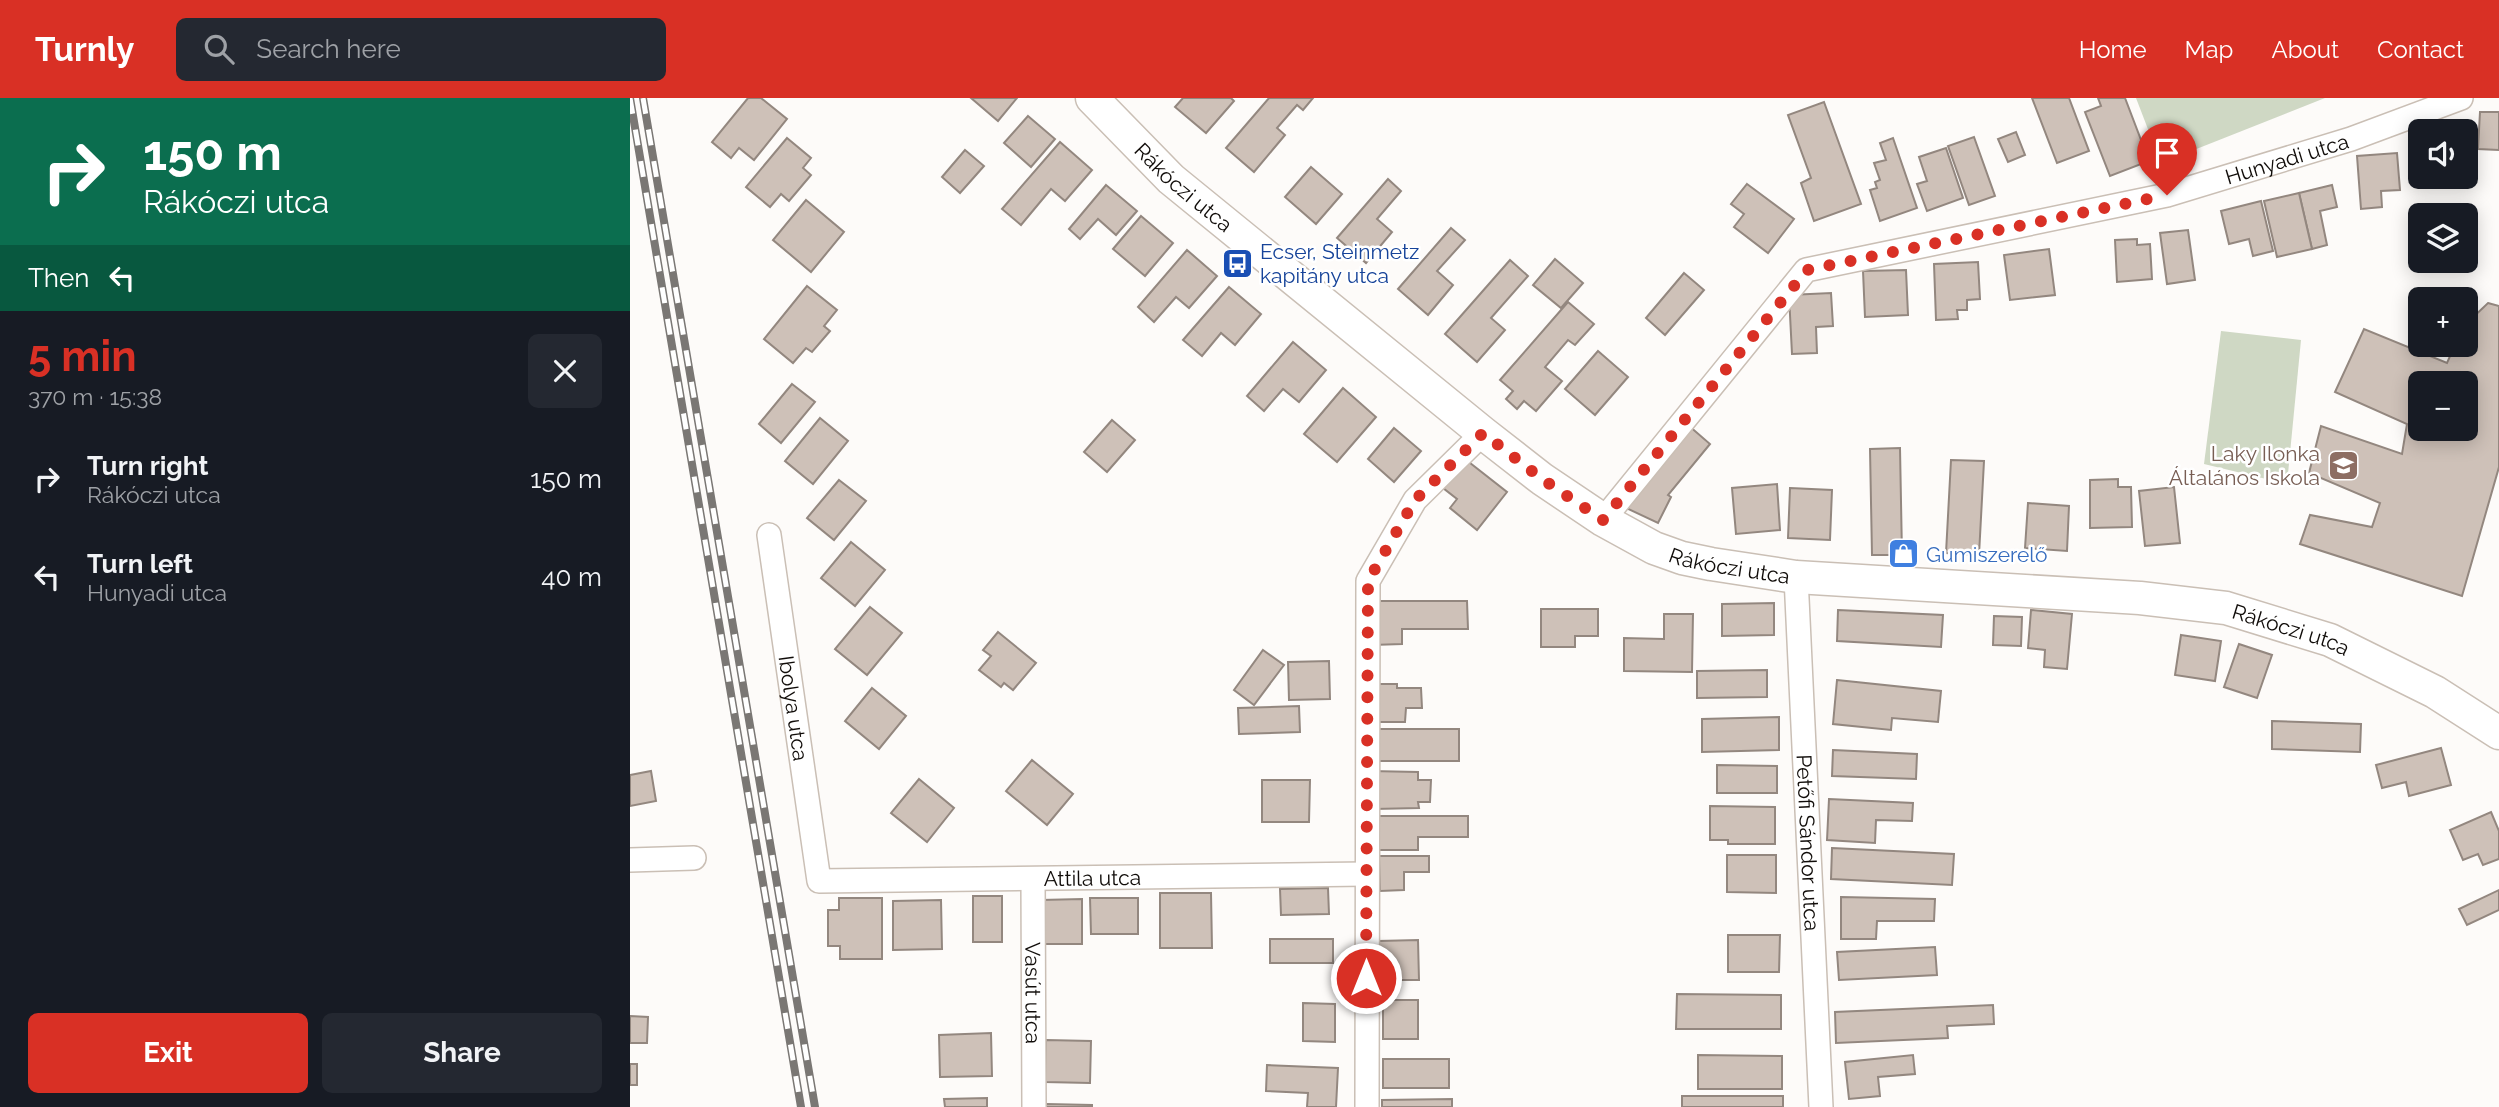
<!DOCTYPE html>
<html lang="en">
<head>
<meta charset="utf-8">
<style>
	:root { --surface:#171b24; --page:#242831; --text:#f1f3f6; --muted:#9ea1a6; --accent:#d93025 }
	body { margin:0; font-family:Raleway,sans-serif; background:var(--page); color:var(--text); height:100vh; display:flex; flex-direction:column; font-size:26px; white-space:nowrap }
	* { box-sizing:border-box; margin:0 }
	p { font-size:23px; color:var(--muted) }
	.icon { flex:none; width:38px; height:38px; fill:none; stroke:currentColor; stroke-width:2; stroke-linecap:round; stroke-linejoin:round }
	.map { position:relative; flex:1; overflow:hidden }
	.drawer { display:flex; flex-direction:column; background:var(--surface); width:630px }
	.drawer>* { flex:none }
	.banner { background:#0b6e4f; color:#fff; overflow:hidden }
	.buttons { position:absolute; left:1778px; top:21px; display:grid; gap:14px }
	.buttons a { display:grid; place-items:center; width:70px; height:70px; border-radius:10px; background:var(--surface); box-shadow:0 4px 18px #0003; font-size:35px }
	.pin { position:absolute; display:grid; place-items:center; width:60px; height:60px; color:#fff; margin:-72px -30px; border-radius:50% 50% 50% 0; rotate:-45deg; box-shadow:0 0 7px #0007 }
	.pin .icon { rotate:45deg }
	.me { position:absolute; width:77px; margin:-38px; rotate:0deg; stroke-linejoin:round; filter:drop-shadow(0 0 5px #0008) }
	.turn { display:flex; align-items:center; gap:24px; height:147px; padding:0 28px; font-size:32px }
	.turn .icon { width:91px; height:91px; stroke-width:2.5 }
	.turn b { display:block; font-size:49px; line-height:60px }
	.then { display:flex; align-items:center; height:66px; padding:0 28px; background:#0003; gap:14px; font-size:26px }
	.round { display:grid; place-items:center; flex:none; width:74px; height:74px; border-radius:10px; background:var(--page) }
	.headline { display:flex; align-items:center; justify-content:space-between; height:119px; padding:0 28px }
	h1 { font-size:42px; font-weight:700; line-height:52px; color:var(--accent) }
	.cta { display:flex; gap:14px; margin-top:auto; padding:14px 28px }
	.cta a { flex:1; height:80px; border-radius:10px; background:var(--accent); color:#fff; font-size:28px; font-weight:700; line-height:80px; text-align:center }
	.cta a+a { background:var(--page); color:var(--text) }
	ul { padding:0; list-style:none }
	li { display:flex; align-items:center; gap:21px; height:98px; padding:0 28px }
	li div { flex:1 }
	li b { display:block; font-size:26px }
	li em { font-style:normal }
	header { display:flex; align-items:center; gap:42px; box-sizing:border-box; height:98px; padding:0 35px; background:var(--accent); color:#fff }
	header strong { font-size:33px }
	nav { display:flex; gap:38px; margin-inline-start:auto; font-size:24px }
	.search { width:490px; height:63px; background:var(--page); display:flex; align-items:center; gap:18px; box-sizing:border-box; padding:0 24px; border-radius:10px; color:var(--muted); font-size:26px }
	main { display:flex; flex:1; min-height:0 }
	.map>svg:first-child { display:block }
	.green { fill:#cfd8c4 }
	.building { fill:#cec1b8; stroke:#93877f; stroke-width:2; fill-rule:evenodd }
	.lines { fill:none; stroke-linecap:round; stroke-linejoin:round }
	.street-casing { stroke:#cabfb5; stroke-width:26 }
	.secondary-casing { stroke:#cabfb5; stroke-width:35 }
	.street { stroke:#fff; stroke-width:23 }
	.secondary { stroke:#fff; stroke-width:32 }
	.rail-casing { stroke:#7a7774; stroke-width:8 }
	.rail { stroke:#fff; stroke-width:5; stroke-dasharray:16; stroke-linecap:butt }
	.route { stroke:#d93025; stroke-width:12; stroke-dasharray:0 21.6 }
	.labels { text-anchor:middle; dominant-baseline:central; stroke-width:5; stroke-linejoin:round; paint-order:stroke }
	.street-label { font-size:21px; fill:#100c09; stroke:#fff }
	.transit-label { font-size:21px; fill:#164399; stroke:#fff; text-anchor:start }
	.education-label { font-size:21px; fill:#785e54; stroke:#fff; text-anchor:end }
	.shop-label { font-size:21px; fill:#366cbe; stroke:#fff; text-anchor:start }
</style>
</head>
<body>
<header>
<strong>Turnly</strong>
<div class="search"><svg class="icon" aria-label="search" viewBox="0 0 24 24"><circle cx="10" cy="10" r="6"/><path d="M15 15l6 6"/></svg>Search here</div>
<nav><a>Home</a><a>Map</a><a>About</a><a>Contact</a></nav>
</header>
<main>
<section class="drawer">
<div class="banner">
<div class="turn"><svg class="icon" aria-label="right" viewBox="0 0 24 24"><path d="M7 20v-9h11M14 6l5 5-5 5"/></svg><div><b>150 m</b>Rákóczi utca</div></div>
<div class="then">Then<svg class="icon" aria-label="left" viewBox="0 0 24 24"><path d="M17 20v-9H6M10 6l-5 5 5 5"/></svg></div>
</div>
<div class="headline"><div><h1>5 min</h1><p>370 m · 15:38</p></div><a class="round"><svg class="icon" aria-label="close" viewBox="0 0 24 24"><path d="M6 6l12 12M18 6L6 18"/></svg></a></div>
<ul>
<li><svg class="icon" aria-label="right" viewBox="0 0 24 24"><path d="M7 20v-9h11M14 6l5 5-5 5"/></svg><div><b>Turn right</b><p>Rákóczi utca</p></div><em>150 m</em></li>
<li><svg class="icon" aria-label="left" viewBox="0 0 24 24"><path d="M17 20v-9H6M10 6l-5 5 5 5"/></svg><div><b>Turn left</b><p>Hunyadi utca</p></div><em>40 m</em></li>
</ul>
<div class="cta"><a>Exit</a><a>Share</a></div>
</section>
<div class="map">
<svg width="1869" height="1009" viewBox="0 0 1869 1009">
	<rect width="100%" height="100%" fill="#fdfbf9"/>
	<g class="green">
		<polygon points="1506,0 1695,0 1531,65"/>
		<polygon points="1591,233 1671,242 1657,386 1574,366"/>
	</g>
	<g class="building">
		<polygon points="118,0 131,0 157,21 124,62 109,50 101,60 82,44"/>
		<polygon points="341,0 387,0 368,23"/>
		<polygon points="553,0 601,0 604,3 576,35 545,9"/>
		<polygon points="639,0 683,0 673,12 667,7 647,30 655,37 624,74 596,50"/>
		<polygon points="1402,0 1439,0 1459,53 1427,65"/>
		<polygon points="1468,0 1495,0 1519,63 1480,78 1455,14 1471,8"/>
		<polygon points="1194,4 1231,106 1184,123 1171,85 1181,80 1158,17"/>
		<polygon points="1850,14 1869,14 1869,52 1848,51"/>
		<polygon points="398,18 425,41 401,69 374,45"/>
		<polygon points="1386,34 1395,57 1378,64 1368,41"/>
		<polygon points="1344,39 1365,98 1339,107 1318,48"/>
		<polygon points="1790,39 1790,78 1784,79 1781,40"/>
		<polygon points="157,40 181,60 173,70 181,77 159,103 151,96 140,109 116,89"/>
		<polygon points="1263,40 1287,110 1250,123 1240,92 1247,90 1245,84 1250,82 1244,65 1256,62 1250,45"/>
		<polygon points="430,44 462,72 435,103 421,91 391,127 372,111"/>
		<polygon points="1316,50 1333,100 1297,113 1287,86 1297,83 1289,59"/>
		<polygon points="335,52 354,68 330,95 312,79"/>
		<polygon points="1767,55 1770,92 1751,93 1752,109 1731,111 1727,58"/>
		<polygon points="681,69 712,96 686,126 655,99"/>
		<polygon points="758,81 771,93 747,121 762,134 736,165 707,140"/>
		<polygon points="1117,86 1164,121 1138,155 1104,129 1114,116 1101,106"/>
		<polygon points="476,87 507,113 486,137 468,121 450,141 439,131"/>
		<polygon points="1702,87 1707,109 1690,113 1697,147 1682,151 1669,95"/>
		<polygon points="1669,95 1682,151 1647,159 1634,103"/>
		<polygon points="176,102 214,134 181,174 143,142"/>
		<polygon points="1631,103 1643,153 1623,158 1619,141 1599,146 1591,113"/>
		<polygon points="511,118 543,145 515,178 483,151"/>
		<polygon points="821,130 835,142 807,173 823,187 798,217 768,191"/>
		<polygon points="1558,132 1565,182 1537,186 1530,135"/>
		<polygon points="1507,141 1507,147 1520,146 1522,181 1487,184 1485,142"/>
		<polygon points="1419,151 1425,197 1380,202 1374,157"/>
		<polygon points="557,152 587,178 559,210 546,199 524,224 508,209"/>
		<polygon points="925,161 953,185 931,210 903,187"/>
		<polygon points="880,162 898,178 861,220 875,232 847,264 815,236"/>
		<polygon points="1348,164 1350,201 1337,202 1337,212 1327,212 1328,221 1306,222 1304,166"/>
		<polygon points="1276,172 1278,217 1235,219 1233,173"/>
		<polygon points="1054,175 1074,192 1035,237 1016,220"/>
		<polygon points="177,188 207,212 194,228 200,233 182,254 176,250 163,265 134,241"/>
		<polygon points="599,189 631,216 605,247 591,235 572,258 553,242"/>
		<polygon points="1201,195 1203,228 1186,229 1187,255 1162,256 1159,197"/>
		<polygon points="938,204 964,226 945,247 938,242 915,269 932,283 906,313 894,303 887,311 876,301 883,293 870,282"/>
		<path d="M1858,205L1869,208V369L1832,498L1670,446L1680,417L1742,429L1750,405L1679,375L1691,328L1772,356L1777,326L1705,294L1734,231L1817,265L1825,247H1836V226ZM1790,285H1836V331H1790Z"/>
		<polygon points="663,244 696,272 669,304 653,291 634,313 617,298"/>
		<polygon points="968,253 998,279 965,317 935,291"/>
		<polygon points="162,286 185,304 151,345 129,326"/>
		<polygon points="713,290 746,319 707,364 674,336"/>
		<polygon points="190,320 218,343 183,386 155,363"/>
		<polygon points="482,322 505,342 477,374 454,354"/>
		<polygon points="1058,327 1080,346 1038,397 1041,399 1028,425 992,408"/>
		<polygon points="764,330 791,353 764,384 738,361"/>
		<polygon points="1270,350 1272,457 1242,457 1240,351"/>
		<polygon points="835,361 877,394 847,432 820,410 827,401 813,390"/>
		<polygon points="1321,362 1354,363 1349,457 1316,455"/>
		<polygon points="1488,381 1488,389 1501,389 1502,429 1460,430 1460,382"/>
		<polygon points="209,382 236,403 204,442 177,420"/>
		<polygon points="1147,386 1150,432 1106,436 1102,390"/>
		<polygon points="1544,389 1550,445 1515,448 1509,393"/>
		<polygon points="1160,390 1202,392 1200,442 1158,440"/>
		<polygon points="1398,405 1439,408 1437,453 1395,450"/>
		<polygon points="221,444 255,472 225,508 191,480"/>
		<polygon points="741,503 837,503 838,531 772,531 772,546 742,547"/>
		<polygon points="1144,505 1144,537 1092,538 1092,506"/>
		<polygon points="240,509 272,535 237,577 205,551"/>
		<polygon points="911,511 968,511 968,538 945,538 945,549 911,549"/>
		<polygon points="1208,512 1313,517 1311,549 1207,543"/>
		<polygon points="1401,512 1442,516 1437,571 1414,569 1415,552 1398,550"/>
		<polygon points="1034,516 1063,516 1062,574 994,573 994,540 1034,541"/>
		<polygon points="1364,518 1392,519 1391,548 1363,547"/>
		<polygon points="368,534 406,565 383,592 374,585 371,589 349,572 361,558 353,552"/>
		<polygon points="1551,537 1591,543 1585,583 1545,577"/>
		<polygon points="1609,546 1642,557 1627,600 1594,589"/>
		<polygon points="633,552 654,567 624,607 604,592"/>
		<polygon points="699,563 700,601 659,602 658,564"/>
		<polygon points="1137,572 1137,599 1067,600 1067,573"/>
		<polygon points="1207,582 1311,593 1308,624 1262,620 1261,632 1203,626"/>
		<polygon points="742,586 767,586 767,590 791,590 792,610 776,610 775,624 742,624"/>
		<polygon points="242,590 276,618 249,651 215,623"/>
		<polygon points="669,608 670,634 609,636 608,610"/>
		<polygon points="1149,619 1149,652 1072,654 1072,621"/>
		<polygon points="1642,623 1731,626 1730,654 1642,651"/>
		<rect x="742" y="631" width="87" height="32"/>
		<polygon points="1811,650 1821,687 1779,698 1776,684 1752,690 1746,667"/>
		<polygon points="1203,652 1287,656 1286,681 1202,678"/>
		<polygon points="402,662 443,696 417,727 376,693"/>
		<polygon points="1087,667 1147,668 1147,695 1087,695"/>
		<polygon points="21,673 26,703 0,708 0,677"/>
		<polygon points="740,673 788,674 788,682 801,682 800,704 788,704 789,710 744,711"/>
		<polygon points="289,681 324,710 297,744 261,715"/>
		<polygon points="632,682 680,682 679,724 632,724"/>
		<polygon points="1199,701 1283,705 1282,723 1246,722 1245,745 1197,742"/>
		<polygon points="1080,708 1145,709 1145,746 1098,746 1098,742 1080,742"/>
		<polygon points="1861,714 1869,733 1869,761 1853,767 1848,756 1833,762 1820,732"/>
		<polygon points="747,718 838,718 838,739 788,739 788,752 747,752"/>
		<polygon points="1202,750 1324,756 1322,787 1201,781"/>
		<polygon points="1097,757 1146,757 1146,795 1097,794"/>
		<polygon points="749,758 799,758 799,774 774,774 774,792 750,793"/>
		<polygon points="698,790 699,816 651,817 650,791"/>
		<polygon points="1869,792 1869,812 1837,827 1829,811"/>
		<polygon points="530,795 581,795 582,850 530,850"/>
		<rect x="343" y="798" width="29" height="46"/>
		<polygon points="1211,799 1305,801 1304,823 1247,823 1246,841 1211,841"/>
		<polygon points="209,800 252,800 252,861 210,861 210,848 198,848 198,812 209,812"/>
		<polygon points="460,800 508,800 508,836 461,836"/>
		<polygon points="452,801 452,846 411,846 411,802"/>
		<polygon points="311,802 312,851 263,852 263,803"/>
		<polygon points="1098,837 1150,837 1149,874 1098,874"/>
		<rect x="640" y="841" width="63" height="24"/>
		<polygon points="788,842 789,882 749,882 749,843"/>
		<polygon points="1305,849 1307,877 1209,882 1207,854"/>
		<polygon points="1047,896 1151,897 1151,931 1046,931"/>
		<rect x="753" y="902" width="35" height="39"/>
		<polygon points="673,905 705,906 705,944 673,943"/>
		<polygon points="1363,907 1364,926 1317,928 1318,940 1206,945 1205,914"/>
		<polygon points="0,918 18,919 17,945 0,945"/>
		<polygon points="361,935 362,978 310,979 309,937"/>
		<polygon points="416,942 461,943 460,985 415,984"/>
		<polygon points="1068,957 1152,958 1152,991 1068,991"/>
		<polygon points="1283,957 1285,976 1248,979 1250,998 1219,1001 1215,964"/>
		<rect x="753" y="961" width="66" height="29"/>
		<rect x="0" y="966" width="7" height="21"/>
		<polygon points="637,967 708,970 706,1009 677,1009 678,995 636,993"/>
		<rect x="1052" y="998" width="101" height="11"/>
		<polygon points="357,1000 357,1009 315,1009 314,1001"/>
		<polygon points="822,1001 822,1009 752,1009 752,1002"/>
		<polygon points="416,1006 462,1007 462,1009 416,1009"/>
	</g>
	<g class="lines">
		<defs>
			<g id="street">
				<path id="s1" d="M973,422L1176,172L1537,97L1721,41L1831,0"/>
				<path id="s2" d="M139,437L189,783L736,776"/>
				<path id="s3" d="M1166,479L1191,1009"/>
				<polyline points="0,762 64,760"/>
				<path id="s4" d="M403,781L404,1009"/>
				<polyline points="737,1009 738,483 785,402 853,335"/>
			</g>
			<g id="secondary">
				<path id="s5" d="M462,0L541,81L853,335L912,381L973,422L1024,450L1052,460L1081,466L1166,479L1510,500L1596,510L1700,542L1805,594L1869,635"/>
			</g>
		</defs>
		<use href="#street" class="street-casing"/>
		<use href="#secondary" class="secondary-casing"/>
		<use href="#street" class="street"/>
		<use href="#secondary" class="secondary"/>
		<defs>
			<g id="rail">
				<polyline points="0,0 171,1009"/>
				<polyline points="13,0 185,1009"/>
			</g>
		</defs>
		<use href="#rail" class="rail-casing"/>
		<use href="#rail" class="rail"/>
	</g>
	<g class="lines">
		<polyline class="route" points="736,880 738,483 785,402 853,335 912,381 973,422 1177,172 1537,97"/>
	</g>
	<defs>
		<symbol id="bus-square" viewBox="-11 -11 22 22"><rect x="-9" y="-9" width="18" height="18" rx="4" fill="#1a4fb4" stroke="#fff"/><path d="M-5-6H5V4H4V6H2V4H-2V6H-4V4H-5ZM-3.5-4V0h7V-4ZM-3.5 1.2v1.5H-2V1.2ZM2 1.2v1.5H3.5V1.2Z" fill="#fff"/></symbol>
		<symbol id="school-square" viewBox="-11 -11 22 22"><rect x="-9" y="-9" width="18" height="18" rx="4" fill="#8d6e63" stroke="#fff"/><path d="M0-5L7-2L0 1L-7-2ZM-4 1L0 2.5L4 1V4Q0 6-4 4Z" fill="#fff"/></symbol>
		<symbol id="shop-square" viewBox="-11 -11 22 22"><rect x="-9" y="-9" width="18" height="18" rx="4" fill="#3f7fe0" stroke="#fff"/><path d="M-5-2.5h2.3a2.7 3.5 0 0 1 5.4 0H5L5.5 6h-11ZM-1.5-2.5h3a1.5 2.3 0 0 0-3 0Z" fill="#fff"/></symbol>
	</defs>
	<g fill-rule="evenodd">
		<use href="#bus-square" x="590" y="148" width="35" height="35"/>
		<use href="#school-square" x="1696" y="350" width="35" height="35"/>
		<use href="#shop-square" x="1256" y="438" width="35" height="35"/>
	</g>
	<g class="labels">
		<g class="street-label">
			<text stroke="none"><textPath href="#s1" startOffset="816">Hunyadi utca</textPath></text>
			<text stroke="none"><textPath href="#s5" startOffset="128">Rákóczi utca</textPath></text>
			<text stroke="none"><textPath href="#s5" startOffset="800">Rákóczi utca</textPath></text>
			<text stroke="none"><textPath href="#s5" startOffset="1367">Rákóczi utca</textPath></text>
			<text stroke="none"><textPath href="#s2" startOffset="175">Ibolya utca</textPath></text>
			<text stroke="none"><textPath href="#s3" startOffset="266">Petőfi Sándor utca</textPath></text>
			<text stroke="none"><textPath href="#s2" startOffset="623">Attila utca</textPath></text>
			<text stroke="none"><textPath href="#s4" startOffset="114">Vasút utca</textPath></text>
		</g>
		<g class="transit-label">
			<text x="630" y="153">Ecser, Steinmetz<tspan x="630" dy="24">kapitány utca</tspan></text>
		</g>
		<g class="education-label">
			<text x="1690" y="355">Laky Ilonka<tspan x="1690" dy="24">Általános Iskola</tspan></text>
		</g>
		<g class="shop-label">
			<text x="1296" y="456">Gumiszerelő</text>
		</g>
	</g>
</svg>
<div class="buttons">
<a><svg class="icon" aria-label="sound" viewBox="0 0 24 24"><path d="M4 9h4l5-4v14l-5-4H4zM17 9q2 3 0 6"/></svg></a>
<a><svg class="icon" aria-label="layers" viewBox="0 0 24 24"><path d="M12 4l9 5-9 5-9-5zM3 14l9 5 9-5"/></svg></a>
<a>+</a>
<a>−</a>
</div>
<div class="pin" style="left:1537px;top:97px;background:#d93025"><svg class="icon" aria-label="arrive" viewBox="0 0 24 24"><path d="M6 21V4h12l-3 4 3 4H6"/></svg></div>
<svg class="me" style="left:736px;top:880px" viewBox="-20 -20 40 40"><circle r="17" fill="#d93025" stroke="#fff" stroke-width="3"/><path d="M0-11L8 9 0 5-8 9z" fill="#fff"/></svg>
</div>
</main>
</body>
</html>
